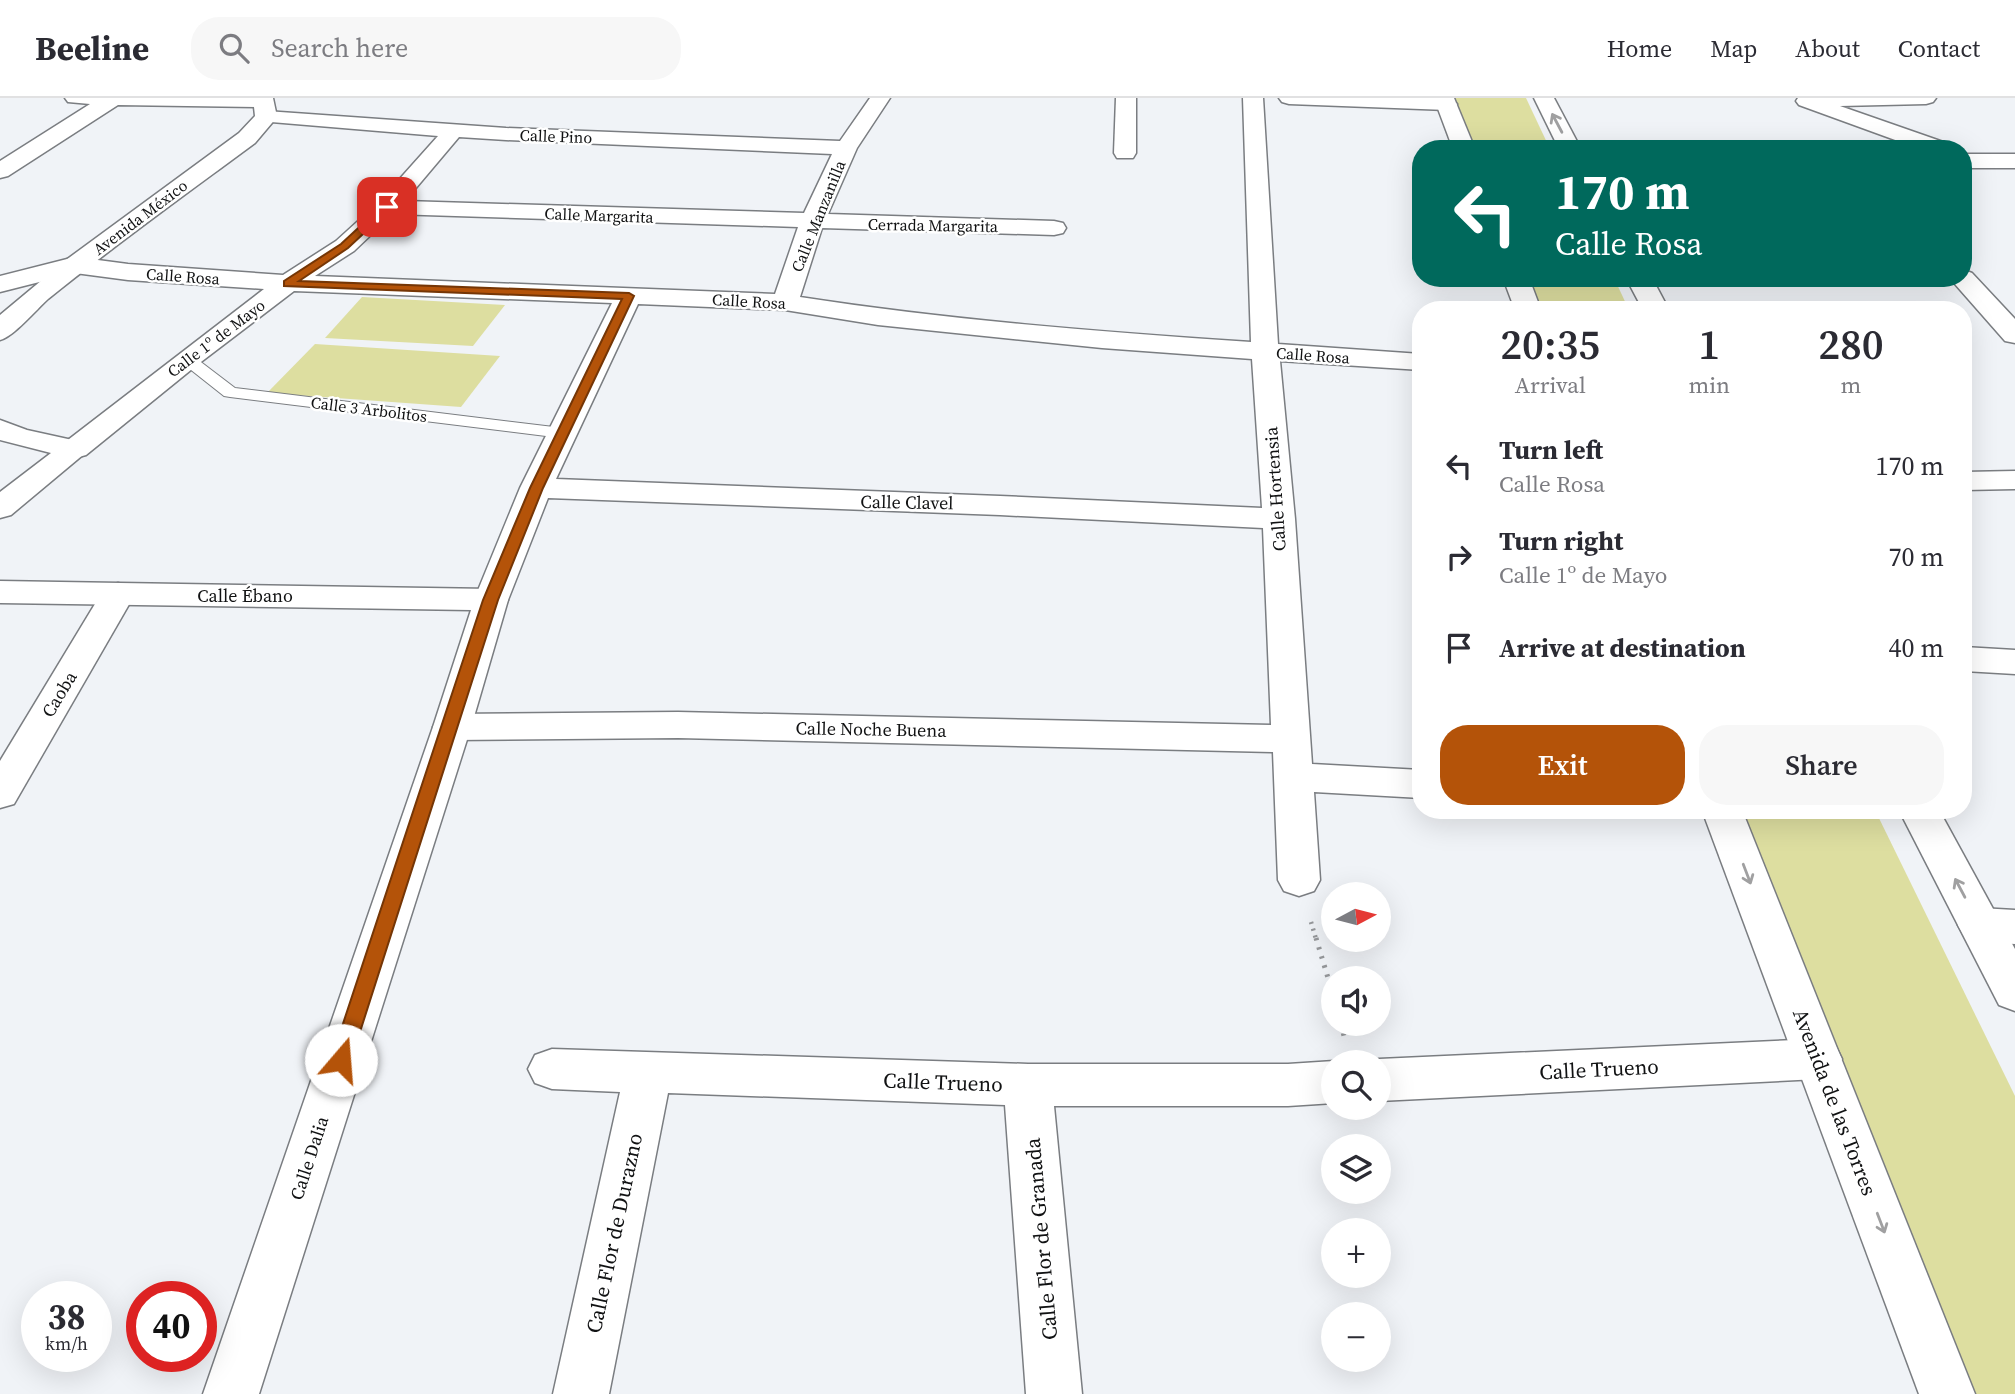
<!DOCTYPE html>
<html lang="en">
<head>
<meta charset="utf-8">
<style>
	:root { --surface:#fff; --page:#f7f7f7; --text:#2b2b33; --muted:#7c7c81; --line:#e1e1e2; --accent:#b45309 }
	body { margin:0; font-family:"Source Serif 4",serif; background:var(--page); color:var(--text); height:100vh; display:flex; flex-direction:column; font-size:26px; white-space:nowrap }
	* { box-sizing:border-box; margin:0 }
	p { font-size:23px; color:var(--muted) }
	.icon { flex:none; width:38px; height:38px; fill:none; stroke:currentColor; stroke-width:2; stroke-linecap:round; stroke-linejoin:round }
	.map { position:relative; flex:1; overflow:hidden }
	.sheet { position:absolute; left:1412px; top:203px; width:560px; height:518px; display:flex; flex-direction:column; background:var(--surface); border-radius:28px; box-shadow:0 7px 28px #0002 }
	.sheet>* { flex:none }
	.top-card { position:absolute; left:1412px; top:42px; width:560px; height:147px; border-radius:28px; box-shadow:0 7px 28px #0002; background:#00695c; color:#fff; overflow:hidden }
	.needle { width:46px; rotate:83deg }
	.tools { position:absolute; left:1321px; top:784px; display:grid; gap:14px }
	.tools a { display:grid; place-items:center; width:70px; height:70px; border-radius:50%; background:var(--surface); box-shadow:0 7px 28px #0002; font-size:35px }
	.speed { position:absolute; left:21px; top:1183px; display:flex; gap:14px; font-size:35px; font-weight:700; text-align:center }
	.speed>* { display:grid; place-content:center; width:91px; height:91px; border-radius:50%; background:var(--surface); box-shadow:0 7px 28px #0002; line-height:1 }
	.speed small { font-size:18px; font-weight:400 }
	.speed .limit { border:10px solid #d22; background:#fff; color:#111 }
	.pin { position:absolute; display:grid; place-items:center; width:60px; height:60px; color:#fff; margin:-30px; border-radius:14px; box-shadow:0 4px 10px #0006 }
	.me { position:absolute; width:77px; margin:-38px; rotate:18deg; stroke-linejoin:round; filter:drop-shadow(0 0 5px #0008) }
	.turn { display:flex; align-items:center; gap:24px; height:147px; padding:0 28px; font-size:32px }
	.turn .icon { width:91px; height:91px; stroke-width:2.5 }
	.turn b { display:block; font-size:49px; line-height:60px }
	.eta { display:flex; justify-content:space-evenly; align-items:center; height:119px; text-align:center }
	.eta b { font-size:42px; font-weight:600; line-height:49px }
	.action { display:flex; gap:14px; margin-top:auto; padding:14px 28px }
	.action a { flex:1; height:80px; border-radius:28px; background:var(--accent); color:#fff; font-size:28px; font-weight:600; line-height:80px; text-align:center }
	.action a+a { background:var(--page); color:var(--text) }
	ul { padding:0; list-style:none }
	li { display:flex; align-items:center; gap:21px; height:91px; padding:0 28px }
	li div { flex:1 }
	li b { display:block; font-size:26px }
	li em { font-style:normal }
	header { display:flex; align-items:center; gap:42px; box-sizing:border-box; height:98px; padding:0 35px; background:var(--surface); border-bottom:2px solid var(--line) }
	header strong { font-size:33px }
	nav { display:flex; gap:38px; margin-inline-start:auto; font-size:24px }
	.search { width:490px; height:63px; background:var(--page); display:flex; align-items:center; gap:18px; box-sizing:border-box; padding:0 24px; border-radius:28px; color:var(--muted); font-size:26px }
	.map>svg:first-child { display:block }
	.green { fill:#dddea0 }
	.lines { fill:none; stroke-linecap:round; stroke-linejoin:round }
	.lane-casing { stroke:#7a7d81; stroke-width:2 }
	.street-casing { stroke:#7a7d81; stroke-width:3 }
	.secondary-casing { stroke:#7a7d81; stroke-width:3 }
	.primary-casing { stroke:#7a7d81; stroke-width:3 }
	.path-far1 { stroke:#96989b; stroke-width:4.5; stroke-dasharray:2 5; stroke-linecap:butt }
	.path { stroke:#96989b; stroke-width:5; stroke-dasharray:2.5 7; stroke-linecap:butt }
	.lane { fill:#fff; fill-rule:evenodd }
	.street { fill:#fff; fill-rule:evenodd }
	.secondary { fill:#fff; fill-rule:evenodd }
	.primary { fill:#fff; fill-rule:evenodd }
	.oneway { stroke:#a0a0a1 }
	.route { fill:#b45309; stroke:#753606; stroke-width:2 }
	.labels { text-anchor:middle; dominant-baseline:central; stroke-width:5; stroke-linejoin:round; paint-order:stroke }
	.far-street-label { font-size:16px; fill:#111213; stroke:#fff }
	.street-label { font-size:18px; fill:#111213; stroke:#fff }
	.near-street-label { font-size:21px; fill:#111213; stroke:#fff }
</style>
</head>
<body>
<header>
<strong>Beeline</strong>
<div class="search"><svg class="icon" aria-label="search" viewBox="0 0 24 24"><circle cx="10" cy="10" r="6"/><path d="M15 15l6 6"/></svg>Search here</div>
<nav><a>Home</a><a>Map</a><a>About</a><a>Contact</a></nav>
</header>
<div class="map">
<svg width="2015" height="1296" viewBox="0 0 2015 1296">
	<rect width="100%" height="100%" fill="#f0f3f7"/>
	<g class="green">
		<polygon points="1452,0 1526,0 1550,51 1472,51"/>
		<polygon points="1523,180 1614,180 1629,212 1536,212"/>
		<polygon points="362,199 505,207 473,248 325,240"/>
		<polygon points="315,246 500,258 461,309 267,295"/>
		<polygon points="1734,712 1875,712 2015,998 2015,1296 1965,1296"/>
	</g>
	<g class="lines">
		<defs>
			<polygon id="lane" points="187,256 193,258 235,290 562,330 571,335 562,340 230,299 224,298 181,264 179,261"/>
			<g id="street">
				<polygon points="65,0 269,0 271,3 268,7 261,9 118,7 8,78 0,80 0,63 90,6 68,4"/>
				<path d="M870,0H890L857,50L828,116L1054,123L1063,125L1066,130L1063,135L1054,137L822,130L800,199C949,222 1100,234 1251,244L1243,0H1263L1278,246L1421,256V272L1280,263L1295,421L1312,666L1421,672V700L1314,694L1320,782L1314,793L1299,798L1284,793L1278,782L1273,654L678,640L452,642L439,638L433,629L439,620L452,616L678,614L1271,627L1263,430L1000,417L548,400L508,502L503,510L491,513L479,510L474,502L520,390L612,205L294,193L197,267L86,357L75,360L64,357L60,351L64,345L264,191L128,182L75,175L0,194V178L75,159L128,166L283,177L336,143L379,104L438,38L259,23L255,19L259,15L266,13L506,30L840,43ZM459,39L506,42L832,56L804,115L405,103ZM393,116L798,129L775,196L315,178L354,153ZM638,206L785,212L878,227L1102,250L1252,261L1262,410L1000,398L556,381Z"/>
				<polygon points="1116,0 1136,0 1136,55 1133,60 1117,60 1114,55"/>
				<polygon points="1279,0 1448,0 1457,6 1454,10 1447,12 1289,6 1282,4"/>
				<polygon points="1798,0 1936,0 1933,4 1926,6 1840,8 1949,46 1952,51 1920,51 1799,7 1796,3"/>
				<rect x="1964" y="56" width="51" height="14"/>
				<polygon points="1964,172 1972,175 2015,221 2015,245 2005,243 1954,185 1950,180 1964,180"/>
				<polygon points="2015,373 2015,391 1964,392 1964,374"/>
				<polygon points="118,485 130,489 135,496 14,706 0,710 0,663 101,496 106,489"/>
				<polygon points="1964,549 2015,552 2015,576 1964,573"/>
				<polygon points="1818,941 1835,947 1842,961 1835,975 1818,981 1379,1003 1379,964 1371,964 1379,961"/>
				<polygon points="552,951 1028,966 1288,966 1334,963 1337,964 1334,964 1334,1005 1288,1008 1054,1008 1082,1296 1026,1296 1005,1007 668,995 609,1296 553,1296 620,994 552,991 535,985 528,971 535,957"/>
			</g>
			<g id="secondary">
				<path d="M253,0H273L277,19L255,45C186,96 115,147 48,201C36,212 13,239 0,242V217L66,162L239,35L255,18Z"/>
				<polygon points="0,322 27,332 86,345 90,351 11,417 0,420 0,394 51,355 0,342"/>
				<polygon points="0,483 491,491 503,494 508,502 471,629 259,1296 203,1296 433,629 471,512 0,505"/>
				<polygon points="1980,810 2015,812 2015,846 1980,844 1965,839 1958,827 1965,815"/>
			</g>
			<g id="primary">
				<polygon points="1434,0 1454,0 1475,51 1453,51"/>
				<polygon points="1534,0 1554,0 1581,51 1559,51"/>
				<polygon points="1503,180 1529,180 1541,212 1515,212"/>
				<polygon points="1626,180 1652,180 1669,212 1643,212"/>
				<polygon points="1702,712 1742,712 1975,1296 1919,1296"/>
				<polygon points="1899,712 1939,712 2015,851 2015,913 1999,907"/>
			</g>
		</defs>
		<use href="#lane" class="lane-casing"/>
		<use href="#street" class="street-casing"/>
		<use href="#secondary" class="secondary-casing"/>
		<use href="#primary" class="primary-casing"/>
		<polyline class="path-far1" points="1311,824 1316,841"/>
		<g class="path">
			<polyline points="1316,840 1334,900"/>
			<polyline points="1341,926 1344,938"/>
		</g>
		<use href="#lane" class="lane"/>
		<use href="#street" class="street"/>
		<use href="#secondary" class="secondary"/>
		<use href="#primary" class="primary"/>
	</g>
	<defs><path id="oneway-shaft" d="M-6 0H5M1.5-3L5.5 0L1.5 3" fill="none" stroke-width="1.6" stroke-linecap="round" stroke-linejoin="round" transform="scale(1.75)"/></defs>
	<g class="oneway">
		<use href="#oneway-shaft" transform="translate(1557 25) rotate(-118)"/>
		<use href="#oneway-shaft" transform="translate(1747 776) rotate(69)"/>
		<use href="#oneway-shaft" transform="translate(1960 790) rotate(-118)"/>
		<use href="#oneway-shaft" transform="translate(1881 1125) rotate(69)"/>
	</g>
	<polygon class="route" points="383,107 392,109 348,150 299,183 629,195 634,198 543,390 498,502 351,962 348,968 341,971 334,968 331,962 483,502 530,390 622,201 284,188 284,183 341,146"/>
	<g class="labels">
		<g class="far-street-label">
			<text transform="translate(556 38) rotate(2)">Calle Pino</text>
			<text transform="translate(599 117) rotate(2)">Calle Margarita</text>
			<text transform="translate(818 118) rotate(-68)">Calle Manzanilla</text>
			<text transform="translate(140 119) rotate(-37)">Avenida México</text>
			<text transform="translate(933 127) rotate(1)">Cerrada Margarita</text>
			<text transform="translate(183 178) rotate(4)">Calle Rosa</text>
			<text transform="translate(749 203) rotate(3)">Calle Rosa</text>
			<text transform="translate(216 240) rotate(-37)">Calle 1º de Mayo</text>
			<text transform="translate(1313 257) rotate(4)">Calle Rosa</text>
			<text transform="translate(369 311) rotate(7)">Calle 3 Arbolitos</text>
		</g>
		<g class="street-label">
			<text transform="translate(1275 391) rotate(-94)">Calle Hortensia</text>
			<text transform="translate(907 404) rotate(1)">Calle Clavel</text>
			<text x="245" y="497">Calle Ébano</text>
			<text transform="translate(59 596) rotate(-59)">Caoba</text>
			<text transform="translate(871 631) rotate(1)">Calle Noche Buena</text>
			<text transform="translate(309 1060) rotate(-72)">Calle Dalia</text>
		</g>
		<g class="near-street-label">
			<text transform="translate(1599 971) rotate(-3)">Calle Trueno</text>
			<text transform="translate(943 984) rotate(2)">Calle Trueno</text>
			<text transform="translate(1835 1004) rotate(69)">Avenida de las Torres</text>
			<text transform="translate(614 1135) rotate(-78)">Calle Flor de Durazno</text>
			<text transform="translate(1041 1141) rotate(-95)">Calle Flor de Granada</text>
		</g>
	</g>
</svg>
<div class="tools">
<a><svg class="needle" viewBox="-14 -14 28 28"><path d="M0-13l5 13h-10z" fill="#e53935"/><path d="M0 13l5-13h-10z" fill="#7c7c81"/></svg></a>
<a><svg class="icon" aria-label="sound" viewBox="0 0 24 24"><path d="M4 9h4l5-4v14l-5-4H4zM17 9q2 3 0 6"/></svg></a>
<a><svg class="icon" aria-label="search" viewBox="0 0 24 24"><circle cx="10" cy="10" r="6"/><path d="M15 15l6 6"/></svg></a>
<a><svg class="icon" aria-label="layers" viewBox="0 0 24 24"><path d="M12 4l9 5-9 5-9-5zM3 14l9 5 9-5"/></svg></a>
<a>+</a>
<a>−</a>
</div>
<div class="speed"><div>38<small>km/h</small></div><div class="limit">40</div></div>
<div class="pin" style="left:387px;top:109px;background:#d93025"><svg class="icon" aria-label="arrive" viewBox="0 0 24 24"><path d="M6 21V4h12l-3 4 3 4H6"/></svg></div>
<svg class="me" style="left:341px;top:962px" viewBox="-20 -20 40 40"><circle r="19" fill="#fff"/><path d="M0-13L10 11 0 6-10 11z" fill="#b45309"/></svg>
<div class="top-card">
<div class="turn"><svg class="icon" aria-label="left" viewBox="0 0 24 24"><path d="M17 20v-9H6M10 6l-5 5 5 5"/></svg><div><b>170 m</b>Calle Rosa</div></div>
</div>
<section class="sheet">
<div class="eta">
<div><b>20:35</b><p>Arrival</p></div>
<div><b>1</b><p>min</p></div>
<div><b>280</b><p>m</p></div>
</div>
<ul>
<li><svg class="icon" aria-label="left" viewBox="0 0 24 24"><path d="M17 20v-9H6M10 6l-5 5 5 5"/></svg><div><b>Turn left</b><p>Calle Rosa</p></div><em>170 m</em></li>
<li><svg class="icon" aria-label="right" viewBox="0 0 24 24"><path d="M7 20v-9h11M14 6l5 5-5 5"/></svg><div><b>Turn right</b><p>Calle 1º de Mayo</p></div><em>70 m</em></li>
<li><svg class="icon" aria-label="arrive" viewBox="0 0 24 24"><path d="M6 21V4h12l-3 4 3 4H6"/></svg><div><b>Arrive at destination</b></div><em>40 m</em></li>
</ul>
<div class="action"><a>Exit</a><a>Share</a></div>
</section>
</div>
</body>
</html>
